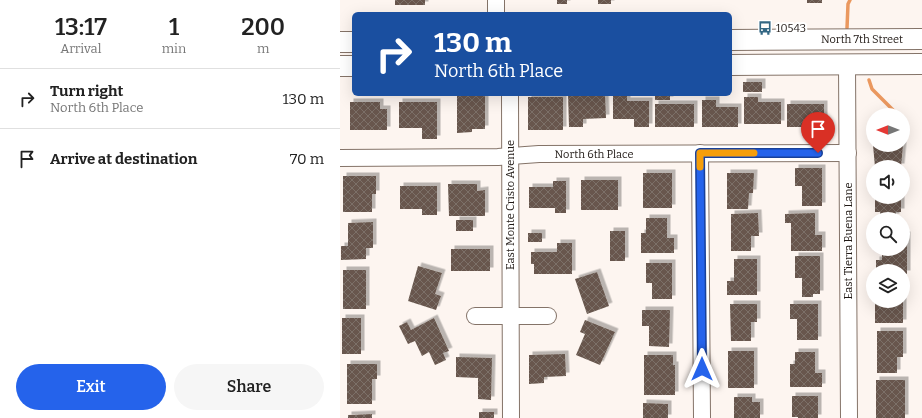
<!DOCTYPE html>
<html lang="en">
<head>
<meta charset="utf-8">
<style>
	:root { --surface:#fff; --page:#f6f6f6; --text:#222; --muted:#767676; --line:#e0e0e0; --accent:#2563eb }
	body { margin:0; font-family:Bitter,serif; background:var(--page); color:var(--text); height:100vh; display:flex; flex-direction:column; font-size:15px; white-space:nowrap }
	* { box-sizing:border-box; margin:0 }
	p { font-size:13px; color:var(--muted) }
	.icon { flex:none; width:22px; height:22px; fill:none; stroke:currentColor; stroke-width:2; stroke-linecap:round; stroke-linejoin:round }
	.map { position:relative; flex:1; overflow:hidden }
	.details { display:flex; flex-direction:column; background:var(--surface); width:340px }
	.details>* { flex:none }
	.top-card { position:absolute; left:12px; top:12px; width:380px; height:84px; border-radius:6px; box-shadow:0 4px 16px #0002; background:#1a4fa0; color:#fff; overflow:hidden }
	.needle { width:26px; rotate:270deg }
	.fabs { position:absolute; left:526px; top:108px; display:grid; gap:8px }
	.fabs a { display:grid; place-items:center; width:44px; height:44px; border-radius:50%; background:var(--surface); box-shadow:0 4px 16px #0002; font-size:20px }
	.pin { position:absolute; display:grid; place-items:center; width:34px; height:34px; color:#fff; margin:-41px -17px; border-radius:50% 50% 50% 0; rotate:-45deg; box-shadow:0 0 4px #0007 }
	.pin .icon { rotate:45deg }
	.me { position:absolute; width:44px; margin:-22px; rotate:0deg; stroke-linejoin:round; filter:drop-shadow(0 0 3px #0008) }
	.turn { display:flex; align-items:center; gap:14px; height:84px; padding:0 16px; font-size:18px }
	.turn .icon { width:52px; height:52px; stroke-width:2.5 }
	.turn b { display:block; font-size:28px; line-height:34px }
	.eta { display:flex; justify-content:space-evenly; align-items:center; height:68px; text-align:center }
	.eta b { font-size:24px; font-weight:600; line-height:28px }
	.cta { display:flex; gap:8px; margin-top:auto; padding:8px 16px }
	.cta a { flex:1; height:46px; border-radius:24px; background:var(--accent); color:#fff; font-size:16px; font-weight:600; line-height:46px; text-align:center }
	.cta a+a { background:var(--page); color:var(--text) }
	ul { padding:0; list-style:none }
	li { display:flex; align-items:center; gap:12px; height:60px; padding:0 16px; border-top:1px solid var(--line) }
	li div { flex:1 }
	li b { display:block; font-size:15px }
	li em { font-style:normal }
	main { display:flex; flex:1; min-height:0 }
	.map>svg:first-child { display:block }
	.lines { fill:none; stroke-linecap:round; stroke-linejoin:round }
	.stream { stroke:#ea985f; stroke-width:3.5 }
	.building { fill:url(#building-cross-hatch); filter:url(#shadow) }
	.minor-casing { stroke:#847368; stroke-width:18 }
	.major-casing { stroke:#847368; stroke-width:22 }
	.minor { stroke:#fff; stroke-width:16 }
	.major { stroke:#fff; stroke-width:20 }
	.route-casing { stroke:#184099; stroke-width:10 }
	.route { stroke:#2563eb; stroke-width:7 }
	.slow { stroke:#f59e0b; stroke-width:7 }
	.labels { text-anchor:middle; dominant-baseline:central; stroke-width:4; stroke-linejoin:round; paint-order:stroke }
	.poi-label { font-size:11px; fill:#201915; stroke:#fff; text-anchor:start }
	.street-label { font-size:11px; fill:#201915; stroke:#fff }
</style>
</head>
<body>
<main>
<section class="details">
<div class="eta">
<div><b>13:17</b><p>Arrival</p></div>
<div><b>1</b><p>min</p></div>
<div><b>200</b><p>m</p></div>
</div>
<ul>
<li><svg class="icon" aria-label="right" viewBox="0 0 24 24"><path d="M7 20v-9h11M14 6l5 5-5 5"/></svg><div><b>Turn right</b><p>North 6th Place</p></div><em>130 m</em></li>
<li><svg class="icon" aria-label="arrive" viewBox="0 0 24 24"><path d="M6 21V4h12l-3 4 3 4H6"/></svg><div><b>Arrive at destination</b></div><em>70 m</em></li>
</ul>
<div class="cta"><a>Exit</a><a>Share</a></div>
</section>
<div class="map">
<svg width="582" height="418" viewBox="0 0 582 418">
	<defs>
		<pattern id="building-cross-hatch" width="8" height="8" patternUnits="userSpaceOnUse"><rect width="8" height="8" fill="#67574d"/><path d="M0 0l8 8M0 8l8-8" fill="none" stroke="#7c7068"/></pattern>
		<filter id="shadow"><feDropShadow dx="3.5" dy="-3.5" stdDeviation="0" flood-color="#0004"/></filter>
	</defs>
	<rect width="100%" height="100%" fill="#fdf5f0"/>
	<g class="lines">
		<g class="stream">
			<polyline points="507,28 508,4 510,0"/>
			<polyline points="529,80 532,89 555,112"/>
		</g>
	</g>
	<g class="building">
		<rect x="55" y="0" width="30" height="5"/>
		<rect x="217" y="0" width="10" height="4"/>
		<rect x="258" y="0" width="13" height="4"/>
		<rect x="467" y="0" width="15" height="3"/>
		<rect x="403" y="82" width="19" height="10"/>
		<polygon points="228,94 265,94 266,118 243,119 243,127 229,127"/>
		<polygon points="273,94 287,94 287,101 309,101 309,127 294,127 294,119 273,119"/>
		<rect x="315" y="94" width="15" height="6"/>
		<polygon points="117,95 145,95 145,129 132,129 132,132 117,133"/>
		<rect x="188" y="97" width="35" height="33"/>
		<polygon points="404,97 418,97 418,102 441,102 441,124 404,124"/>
		<polygon points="362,100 376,100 376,107 398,107 398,127 362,127"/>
		<polygon points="10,102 40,102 40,109 47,109 47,130 10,130"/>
		<polygon points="59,102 97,102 97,139 82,139 82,128 59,128"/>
		<rect x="315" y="104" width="39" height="23"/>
		<rect x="447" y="104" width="37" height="23"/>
		<polygon points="533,145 563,145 561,167 535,167"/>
		<polygon points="455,168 482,168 482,206 462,206 462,186 455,186"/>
		<rect x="303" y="173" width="29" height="35"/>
		<polygon points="387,173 414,173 413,193 409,193 408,209 387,209"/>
		<polygon points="3,176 36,176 36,194 32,194 32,212 3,212"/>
		<rect x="241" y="180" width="37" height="30"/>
		<polygon points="213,181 226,181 226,213 215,213 215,208 189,208 189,187 213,187"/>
		<polygon points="108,184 137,184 137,191 145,190 145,216 109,216"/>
		<polygon points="60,186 97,186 97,215 82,215 82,209 60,209"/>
		<polygon points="535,197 561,197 561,212 556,212 556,217 540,217 540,212 535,212"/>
		<polygon points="418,213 419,236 411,236 411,251 391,251 391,214"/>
		<polygon points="475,213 475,235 482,235 482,251 451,251 451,223 445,223 445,214"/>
		<polygon points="306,218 327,218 327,238 334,238 334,253 301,253 301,233 306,233"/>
		<rect x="116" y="220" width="17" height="11"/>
		<polygon points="33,222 33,248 26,248 26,259 1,260 1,246 8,246 8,223"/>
		<rect x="270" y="231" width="15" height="30"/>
		<rect x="188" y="233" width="14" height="9"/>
		<polygon points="563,235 567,235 567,274 563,274 563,271 536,271 536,260 542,260 542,249 563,249"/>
		<polygon points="217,243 232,243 232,274 194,274 194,264 191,264 191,252 217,252"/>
		<rect x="111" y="249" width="39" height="22"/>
		<polygon points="455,256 480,256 480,294 473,294 473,297 462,297 462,278 455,278"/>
		<polygon points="394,259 417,259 417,295 387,295 387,281 394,281"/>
		<polygon points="306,263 332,263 332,299 312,299 312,283 306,283"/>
		<polygon points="78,266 102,273 95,294 101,296 96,310 68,301"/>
		<rect x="3" y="270" width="23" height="39"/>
		<polygon points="257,272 269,306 247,314 235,279"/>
		<rect x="535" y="301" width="28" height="22"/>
		<polygon points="390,304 417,304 417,322 411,322 411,341 391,341"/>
		<polygon points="450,304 478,304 478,340 457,340 457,319 450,319"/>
		<polygon points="302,310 330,310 329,347 309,346 309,326 302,326"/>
		<rect x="2" y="318" width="19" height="36"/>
		<polygon points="94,318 109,351 103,353 106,360 95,365 89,352 82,356 75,341 68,344 59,326 67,322 71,330"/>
		<polygon points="245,320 275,332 260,365 236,355 245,334 240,332"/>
		<polygon points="537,331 563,331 563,357 557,357 557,373 537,373"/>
		<rect x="388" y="351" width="26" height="37"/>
		<polygon points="455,352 475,352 475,373 482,373 482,387 450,387 450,364 455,364"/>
		<polygon points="225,354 226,376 204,377 204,383 189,384 189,355"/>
		<polygon points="304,355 333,355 333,365 335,365 335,395 304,395"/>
		<polygon points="116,357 152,358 151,400 138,399 138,378 116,377"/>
		<polygon points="7,364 37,364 37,379 32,379 32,404 7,404"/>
		<rect x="536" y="380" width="29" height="38"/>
		<polygon points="452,396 478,396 478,418 458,418 458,417 452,417"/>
		<polygon points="394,397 412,397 412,402 420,402 420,418 394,418"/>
		<polygon points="303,403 328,404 328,418 303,418"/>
		<rect x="139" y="412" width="15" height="6"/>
		<polygon points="32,414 32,418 8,418 8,415"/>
	</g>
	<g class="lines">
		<defs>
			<g id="minor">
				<polyline points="156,0 156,14"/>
				<polyline points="507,64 509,418"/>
				<polyline points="170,94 171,418"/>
				<polyline points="360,153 362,418"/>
				<polyline points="0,158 158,157 199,154 508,153"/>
				<polyline points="135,316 208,316"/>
			</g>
			<g id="major">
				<polyline points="390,40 582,39"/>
				<polyline points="0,42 14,42"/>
				<polyline points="390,65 582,64"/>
				<polyline points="0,66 14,66"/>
			</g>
		</defs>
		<use href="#minor" class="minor-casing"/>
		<use href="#major" class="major-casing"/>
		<use href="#minor" class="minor"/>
		<use href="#major" class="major"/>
	</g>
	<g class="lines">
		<defs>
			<polyline id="route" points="362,369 360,153 478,153"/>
		</defs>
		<use href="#route" class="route-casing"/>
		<use href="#route" class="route"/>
		<polyline class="slow" points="360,167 360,153 414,153"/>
	</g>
	<defs>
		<symbol id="bus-bare" viewBox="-9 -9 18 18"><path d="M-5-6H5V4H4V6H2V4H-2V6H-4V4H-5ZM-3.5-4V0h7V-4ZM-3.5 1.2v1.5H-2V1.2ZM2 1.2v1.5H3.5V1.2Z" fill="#326683" stroke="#fff" stroke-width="2.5" paint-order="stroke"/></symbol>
	</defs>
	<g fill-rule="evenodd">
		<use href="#bus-bare" x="415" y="18" width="20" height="20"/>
	</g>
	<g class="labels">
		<g class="poi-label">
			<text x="436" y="28">10543</text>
		</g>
		<g class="street-label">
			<text x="522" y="39">North 7th Street</text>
			<text x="254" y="154">North 6th Place</text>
			<text transform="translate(170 205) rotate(-90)">East Monte Cristo Avenue</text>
			<text transform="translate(508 241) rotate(-90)">East Tierra Buena Lane</text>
		</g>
	</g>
</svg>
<div class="fabs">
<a><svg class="needle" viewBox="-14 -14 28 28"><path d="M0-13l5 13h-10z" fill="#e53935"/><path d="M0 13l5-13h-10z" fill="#767676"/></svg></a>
<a><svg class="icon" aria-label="sound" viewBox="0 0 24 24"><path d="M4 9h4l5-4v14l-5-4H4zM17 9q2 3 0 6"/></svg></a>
<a><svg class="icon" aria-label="search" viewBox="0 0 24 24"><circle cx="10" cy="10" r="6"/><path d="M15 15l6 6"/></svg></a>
<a><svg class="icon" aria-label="layers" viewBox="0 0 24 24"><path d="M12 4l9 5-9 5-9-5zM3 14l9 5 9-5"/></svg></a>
</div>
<div class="pin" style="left:478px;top:153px;background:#d93025"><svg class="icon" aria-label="arrive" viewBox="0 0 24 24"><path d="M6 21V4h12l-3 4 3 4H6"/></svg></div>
<svg class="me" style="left:362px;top:369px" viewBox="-20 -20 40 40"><path d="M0-17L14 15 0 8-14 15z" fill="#2563eb" stroke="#fff" stroke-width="4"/></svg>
<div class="top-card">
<div class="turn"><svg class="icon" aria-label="right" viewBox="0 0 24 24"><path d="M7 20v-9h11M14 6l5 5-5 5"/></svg><div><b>130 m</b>North 6th Place</div></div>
</div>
</div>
</main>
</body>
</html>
